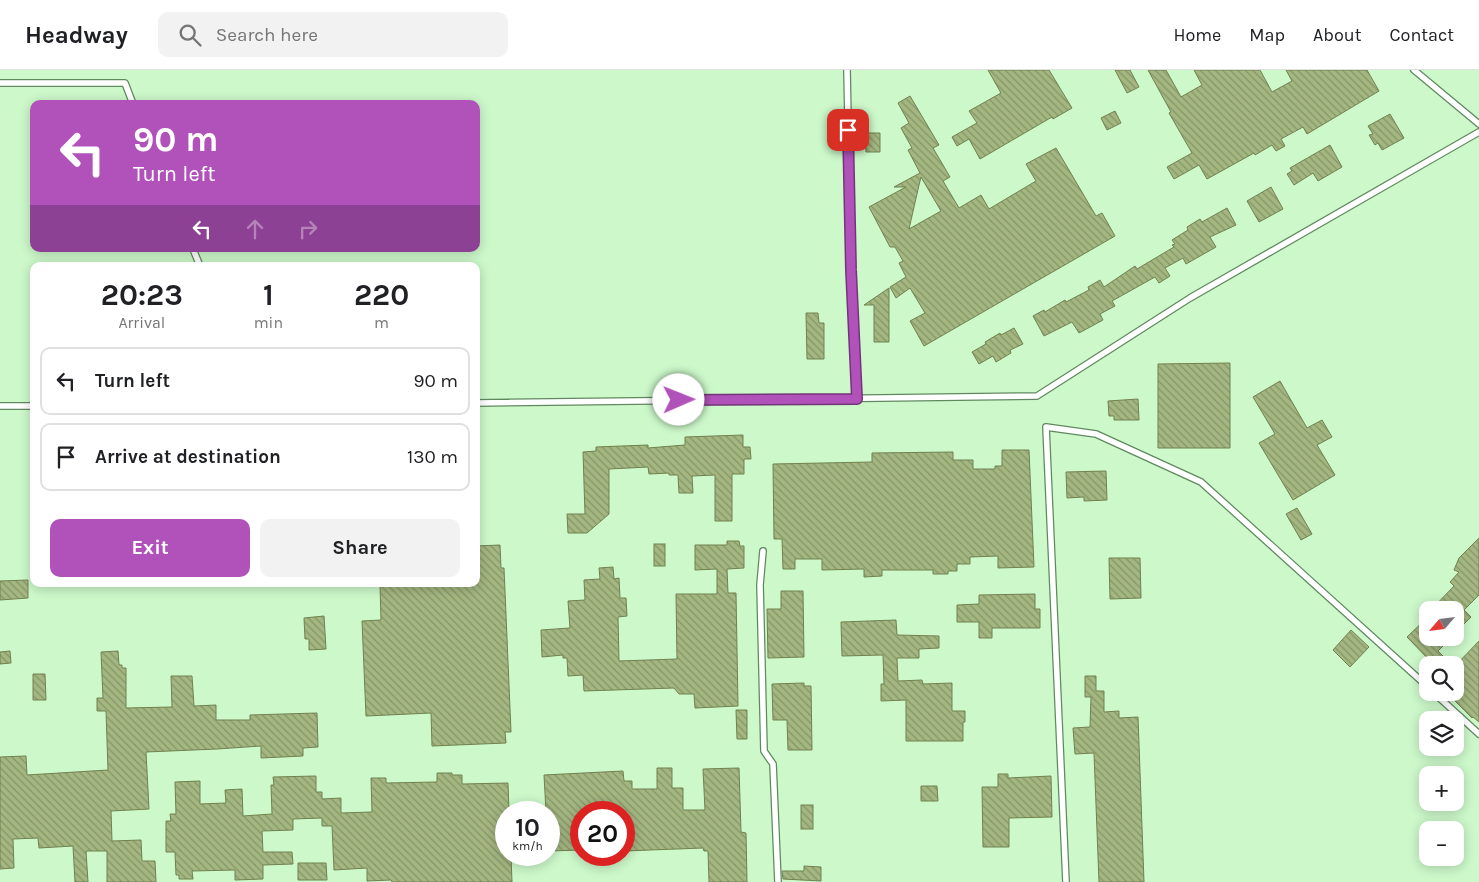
<!DOCTYPE html>
<html lang="en">
<head>
<meta charset="utf-8">
<style>
	:root { --surface:#fff; --page:#f2f2f2; --text:#202124; --muted:#757577; --line:#e0e0e0; --accent:#b152ba }
	body { margin:0; font-family:Karla,sans-serif; background:var(--page); color:var(--text); height:100vh; display:flex; flex-direction:column; font-size:19px; white-space:nowrap }
	* { box-sizing:border-box; margin:0 }
	p { font-size:16px; color:var(--muted) }
	.icon { flex:none; width:28px; height:28px; fill:none; stroke:currentColor; stroke-width:2; stroke-linecap:round; stroke-linejoin:round }
	.map { position:relative; flex:1; overflow:hidden }
	.sheet { position:absolute; left:30px; top:192px; width:450px; height:325px; display:flex; flex-direction:column; background:var(--surface); border-radius:10px; box-shadow:0 2px 12px #0003 }
	.sheet>* { flex:none }
	.banner { position:absolute; left:30px; top:30px; width:450px; height:152px; border-radius:10px; box-shadow:0 2px 12px #0003; background:#b152ba; color:#fff; overflow:hidden }
	.needle { width:32px; rotate:242deg }
	.tools { position:absolute; left:1419px; top:531px; display:grid; gap:10px }
	.tools a { display:grid; place-items:center; width:45px; height:45px; border-radius:10px; background:var(--surface); box-shadow:0 2px 12px #0003; font-size:25px }
	.speed { position:absolute; left:495px; top:731px; display:flex; gap:10px; font-size:25px; font-weight:700; text-align:center }
	.speed>* { display:grid; place-content:center; width:65px; height:65px; border-radius:50%; background:var(--surface); box-shadow:0 2px 12px #0003; line-height:1 }
	.speed small { font-size:12px; font-weight:400 }
	.speed .limit { border:8px solid #d22; background:#fff; color:#111 }
	.pin { position:absolute; display:grid; place-items:center; width:42px; height:42px; color:#fff; margin:-21px; border-radius:10px; box-shadow:0 2px 8px #0006 }
	.me { position:absolute; width:55px; margin:-28px; rotate:89deg; stroke-linejoin:round; filter:drop-shadow(0 0 4px #0008) }
	.turn { display:flex; align-items:center; gap:18px; height:105px; padding:0 20px; font-size:22px }
	.turn .icon { width:65px; height:65px; stroke-width:2.5 }
	.turn b { display:block; font-size:35px; line-height:42px }
	.lanes { display:flex; align-items:center; height:48px; padding:0 20px; background:#0003; justify-content:center; gap:25px; direction:ltr }
	.lanes .off { opacity:.35 }
	.eta { display:flex; justify-content:space-evenly; align-items:center; height:85px; text-align:center }
	.eta b { font-size:30px; font-weight:700; line-height:35px }
	.action { display:flex; gap:10px; margin-top:auto; padding:10px 20px }
	.action a { flex:1; height:58px; border-radius:10px; background:var(--accent); color:#fff; font-size:20px; font-weight:700; line-height:58px; text-align:center }
	.action a+a { background:var(--page); color:var(--text) }
	ul { padding:0; list-style:none }
	li { display:flex; align-items:center; gap:15px; height:68px; margin:0 10px 8px; padding:0 10px; border:2px solid var(--line); border-radius:10px }
	li div { flex:1 }
	li b { display:block; font-size:19px }
	li em { font-style:normal }
	header { display:flex; align-items:center; gap:30px; box-sizing:border-box; height:70px; padding:0 25px; background:var(--surface); border-bottom:1px solid var(--line) }
	header strong { font-size:24px }
	nav { display:flex; gap:28px; margin-inline-start:auto; font-size:18px }
	.search { width:350px; height:45px; background:var(--page); display:flex; align-items:center; gap:12px; box-sizing:border-box; padding:0 18px; border-radius:10px; color:var(--muted); font-size:19px }
	.map>svg:first-child { display:block }
	.building { fill:url(#building-back-hatch); stroke:#70814e; fill-rule:evenodd }
	.lines { fill:none; stroke-linecap:round; stroke-linejoin:round }
	.lane-casing { stroke:#618960; stroke-width:8 }
	.lane { stroke:#fff; stroke-width:5.5 }
	.route-casing { stroke:#733579; stroke-width:12 }
	.route { stroke:#b152ba; stroke-width:9 }
</style>
</head>
<body>
<header>
<strong>Headway</strong>
<div class="search"><svg class="icon" aria-label="search" viewBox="0 0 24 24"><circle cx="10" cy="10" r="6"/><path d="M15 15l6 6"/></svg>Search here</div>
<nav><a>Home</a><a>Map</a><a>About</a><a>Contact</a></nav>
</header>
<div class="map">
<svg width="1479" height="812" viewBox="0 0 1479 812">
	<defs>
		<pattern id="building-back-hatch" width="6" height="6" patternUnits="userSpaceOnUse" patternTransform="scale(1.25)"><rect width="6" height="6" fill="#a4b781"/><path d="M-1 5l2 2M0 0l6 6M5-1l2 2" fill="none" stroke="#859569"/></pattern>
	</defs>
	<rect width="100%" height="100%" fill="#ccf8ca"/>
	<g class="building">
		<polygon points="988,0 1049,0 1072,38 1053,49 1052,47 980,89 969,69 957,76 952,67 977,53 969,41 1001,23"/>
		<polygon points="1115,0 1130,0 1139,17 1127,23"/>
		<polygon points="1148,0 1166,0 1181,27 1202,15 1194,0 1260,0 1272,22 1292,11 1286,0 1367,0 1379,21 1307,64 1303,57 1281,69 1285,76 1276,81 1272,75 1255,85 1254,83 1207,109 1199,95 1174,109 1167,97 1192,83 1169,43 1171,42"/>
		<path d="M910,26L939,75L933,78L950,107L943,111L959,138L981,125L989,139L1036,111L1026,94L1056,78L1096,146L1102,143L1115,166L924,276L910,251L925,243L910,218L896,228L890,217L906,207L899,193L903,191L895,177H890L869,137L906,117H894L920,103L908,80L912,78L901,58L909,53L898,33ZM921,107L941,141L909,159L919,115Z"/>
		<polygon points="1115,41 1121,53 1107,60 1101,48"/>
		<polygon points="1390,44 1404,68 1382,80 1378,73 1375,75 1369,65 1373,64 1368,56"/>
		<polygon points="864,63 880,63 880,82 866,82"/>
		<polygon points="1330,75 1342,97 1318,111 1313,103 1294,115 1287,104 1292,101 1290,98"/>
		<polygon points="1271,117 1283,139 1259,152 1247,131"/>
		<polygon points="1227,138 1236,155 1210,167 1216,177 1186,194 1183,188 1165,198 1170,206 1159,213 1155,207 1112,231 1115,236 1100,244 1103,250 1079,263 1072,252 1044,266 1033,246 1044,240 1045,242 1065,230 1066,232 1089,220 1088,217 1100,210 1104,217 1135,196 1137,199 1174,177 1172,175 1175,174 1172,170 1188,160 1187,157 1200,149 1202,152"/>
		<polygon points="889,218 889,272 874,272 874,235 864,235"/>
		<polygon points="806,243 818,243 819,253 824,253 824,289 807,289"/>
		<polygon points="1014,258 1023,274 1010,280 1011,283 996,292 993,286 979,294 972,282 986,274 985,272 1000,263 1001,265"/>
		<polygon points="1230,293 1230,378 1158,378 1158,294"/>
		<polygon points="1280,311 1307,358 1322,350 1332,367 1317,375 1335,405 1293,430 1259,373 1275,364 1253,327"/>
		<polygon points="1138,329 1139,350 1114,350 1114,346 1109,346 1108,331"/>
		<polygon points="743,365 743,377 750,377 751,389 744,389 744,404 732,404 732,451 715,451 715,405 692,406 693,423 679,423 678,405 669,405 669,403 649,404 648,397 609,399 609,444 587,463 568,463 567,444 585,444 583,382 596,381 596,377 648,375 648,378 685,375 685,367"/>
		<polygon points="1002,380 1029,380 1034,497 998,498 998,486 970,487 970,494 957,494 957,501 948,501 948,504 933,504 933,500 882,500 882,506 864,507 864,499 822,500 822,489 795,489 795,499 783,499 782,469 774,469 773,394 872,392 872,383 953,382 953,390 973,390 973,399 995,399 995,396 1002,396"/>
		<polygon points="1106,401 1107,430 1084,431 1084,427 1067,428 1066,402"/>
		<polygon points="1297,438 1312,464 1301,470 1286,444"/>
		<polygon points="1479,468 1479,525 1464,540 1471,547 1455,563 1455,540 1431,540 1454,516 1450,512 1459,502 1454,500 1459,488"/>
		<polygon points="727,471 739,471 740,476 744,476 744,498 727,499 728,523 736,523 738,636 695,638 694,624 679,624 674,618 584,621 583,605 568,606 567,588 563,588 563,585 542,587 541,560 570,558 568,531 585,530 584,510 600,509 599,498 613,497 614,509 619,508 620,528 626,528 627,546 618,547 619,591 677,589 676,524 717,524 717,499 695,500 695,475 727,475"/>
		<rect x="654" y="474" width="11" height="22"/>
		<polygon points="500,475 501,498 504,498 511,662 505,662 506,673 432,676 431,643 366,646 362,551 381,550 380,516 389,516 388,514 476,514 476,476"/>
		<polygon points="1109,488 1140,488 1141,528 1110,529"/>
		<polygon points="28,510 28,528 0,530 0,511"/>
		<polygon points="781,521 803,521 804,587 768,588 767,539 781,539"/>
		<polygon points="1035,524 1035,539 1040,539 1040,558 992,558 992,568 979,568 979,552 957,552 957,535 979,534 979,525"/>
		<polygon points="324,546 326,579 309,580 309,569 305,569 304,548"/>
		<polygon points="1428,547 1428,568 1451,568 1438,581 1452,595 1434,595 1407,567"/>
		<polygon points="896,550 897,565 939,566 939,578 919,579 919,588 897,588 898,611 922,610 923,614 952,613 952,641 965,641 965,652 963,652 963,671 906,671 906,630 881,631 881,614 884,614 883,585 842,586 841,552"/>
		<polygon points="1351,560 1369,577 1350,597 1333,580"/>
		<polygon points="1479,571 1479,652 1473,647 1472,648 1446,622 1455,622 1455,596"/>
		<polygon points="10,581 11,593 0,594 0,582"/>
		<polygon points="118,581 119,595 122,595 122,598 126,598 126,638 172,637 171,606 192,606 194,636 216,635 216,650 250,650 250,645 317,643 318,677 303,678 303,686 261,688 261,676 217,679 146,682 149,739 111,741 112,771 141,770 142,791 155,791 156,812 107,812 107,781 86,781 88,812 75,812 73,776 39,778 38,768 13,769 14,798 0,799 0,687 26,686 27,705 108,700 106,641 97,641 97,628 103,628 101,582"/>
		<polygon points="33,604 45,604 46,630 33,630"/>
		<polygon points="1085,606 1096,606 1096,621 1104,621 1104,642 1119,641 1119,648 1138,647 1144,812 1099,812 1094,683 1075,684 1073,658 1090,657 1091,627 1085,627"/>
		<polygon points="804,613 804,616 811,616 812,680 788,680 787,650 773,650 772,614"/>
		<polygon points="736,640 747,640 747,669 737,669"/>
		<polygon points="657,698 672,698 672,718 683,718 683,740 705,740 703,699 739,698 741,762 746,763 747,812 709,812 708,781 704,781 703,778 624,781 624,742 581,742 581,780 549,781 549,742 546,742 544,705 623,701 624,711 632,711 632,719 657,719"/>
		<polygon points="437,703 452,703 452,705 462,705 462,714 508,713 509,742 506,742 506,785 511,785 512,812 392,812 391,810 367,811 367,798 334,800 332,756 322,756 322,748 293,749 293,760 262,761 263,782 292,782 293,794 263,795 263,809 235,810 235,800 192,801 193,809 179,809 179,805 176,805 175,782 166,782 166,751 171,751 170,744 176,744 175,712 200,711 200,734 226,733 225,720 242,719 243,746 272,744 271,715 274,715 273,707 316,706 316,722 322,722 322,729 341,728 341,743 372,742 371,708 386,708 386,713 437,712"/>
		<polygon points="998,704 1008,704 1008,708 1051,706 1052,747 1009,748 1009,777 983,777 982,717 998,717"/>
		<polygon points="921,716 937,716 938,731 921,731"/>
		<rect x="801" y="735" width="12" height="24"/>
		<polygon points="298,793 326,793 327,810 298,810"/>
		<polygon points="804,796 821,797 821,811 783,809 782,801 804,801"/>
	</g>
	<g class="lines">
		<defs>
			<g id="lane">
				<polyline points="847,0 851,200 857,329"/>
				<polyline points="1414,0 1479,54"/>
				<polyline points="0,13 125,13 133,34"/>
				<polyline points="193,179 200,196"/>
				<polyline points="476,333 1037,326 1190,228 1479,62"/>
				<polyline points="0,336 34,336"/>
				<polyline points="763,481 760,515 764,681 773,694 778,812"/>
				<polyline points="1433,622 1479,664"/>
				<polyline points="1066,812 1046,357 1096,364 1201,412 1428,617"/>
			</g>
		</defs>
		<use href="#lane" class="lane-casing"/>
		<use href="#lane" class="lane"/>
	</g>
	<g class="lines">
		<defs>
			<polyline id="route" points="679,330 857,329 851,200 848,60"/>
		</defs>
		<use href="#route" class="route-casing"/>
		<use href="#route" class="route"/>
	</g>
</svg>
<div class="tools">
<a><svg class="needle" viewBox="-14 -14 28 28"><path d="M0-13l5 13h-10z" fill="#e53935"/><path d="M0 13l5-13h-10z" fill="#757577"/></svg></a>
<a><svg class="icon" aria-label="search" viewBox="0 0 24 24"><circle cx="10" cy="10" r="6"/><path d="M15 15l6 6"/></svg></a>
<a><svg class="icon" aria-label="layers" viewBox="0 0 24 24"><path d="M12 4l9 5-9 5-9-5zM3 14l9 5 9-5"/></svg></a>
<a>+</a>
<a>−</a>
</div>
<div class="speed"><div>10<small>km/h</small></div><div class="limit">20</div></div>
<div class="pin" style="left:848px;top:60px;background:#d93025"><svg class="icon" aria-label="arrive" viewBox="0 0 24 24"><path d="M6 21V4h12l-3 4 3 4H6"/></svg></div>
<svg class="me" style="left:679px;top:330px" viewBox="-20 -20 40 40"><circle r="19" fill="#fff"/><path d="M0-13L10 11 0 6-10 11z" fill="#b152ba"/></svg>
<div class="banner">
<div class="turn"><svg class="icon" aria-label="left" viewBox="0 0 24 24"><path d="M17 20v-9H6M10 6l-5 5 5 5"/></svg><div><b>90 m</b>Turn left</div></div>
<div class="lanes"><svg class="icon" aria-label="left" viewBox="0 0 24 24"><path d="M17 20v-9H6M10 6l-5 5 5 5"/></svg><svg class="icon off" aria-label="ahead" viewBox="0 0 24 24"><path d="M12 20V5M6 11l6-6 6 6"/></svg><svg class="icon off" aria-label="right" viewBox="0 0 24 24"><path d="M7 20v-9h11M14 6l5 5-5 5"/></svg></div>
</div>
<section class="sheet">
<div class="eta">
<div><b>20:23</b><p>Arrival</p></div>
<div><b>1</b><p>min</p></div>
<div><b>220</b><p>m</p></div>
</div>
<ul>
<li><svg class="icon" aria-label="left" viewBox="0 0 24 24"><path d="M17 20v-9H6M10 6l-5 5 5 5"/></svg><div><b>Turn left</b></div><em>90 m</em></li>
<li><svg class="icon" aria-label="arrive" viewBox="0 0 24 24"><path d="M6 21V4h12l-3 4 3 4H6"/></svg><div><b>Arrive at destination</b></div><em>130 m</em></li>
</ul>
<div class="action"><a>Exit</a><a>Share</a></div>
</section>
</div>
</body>
</html>
